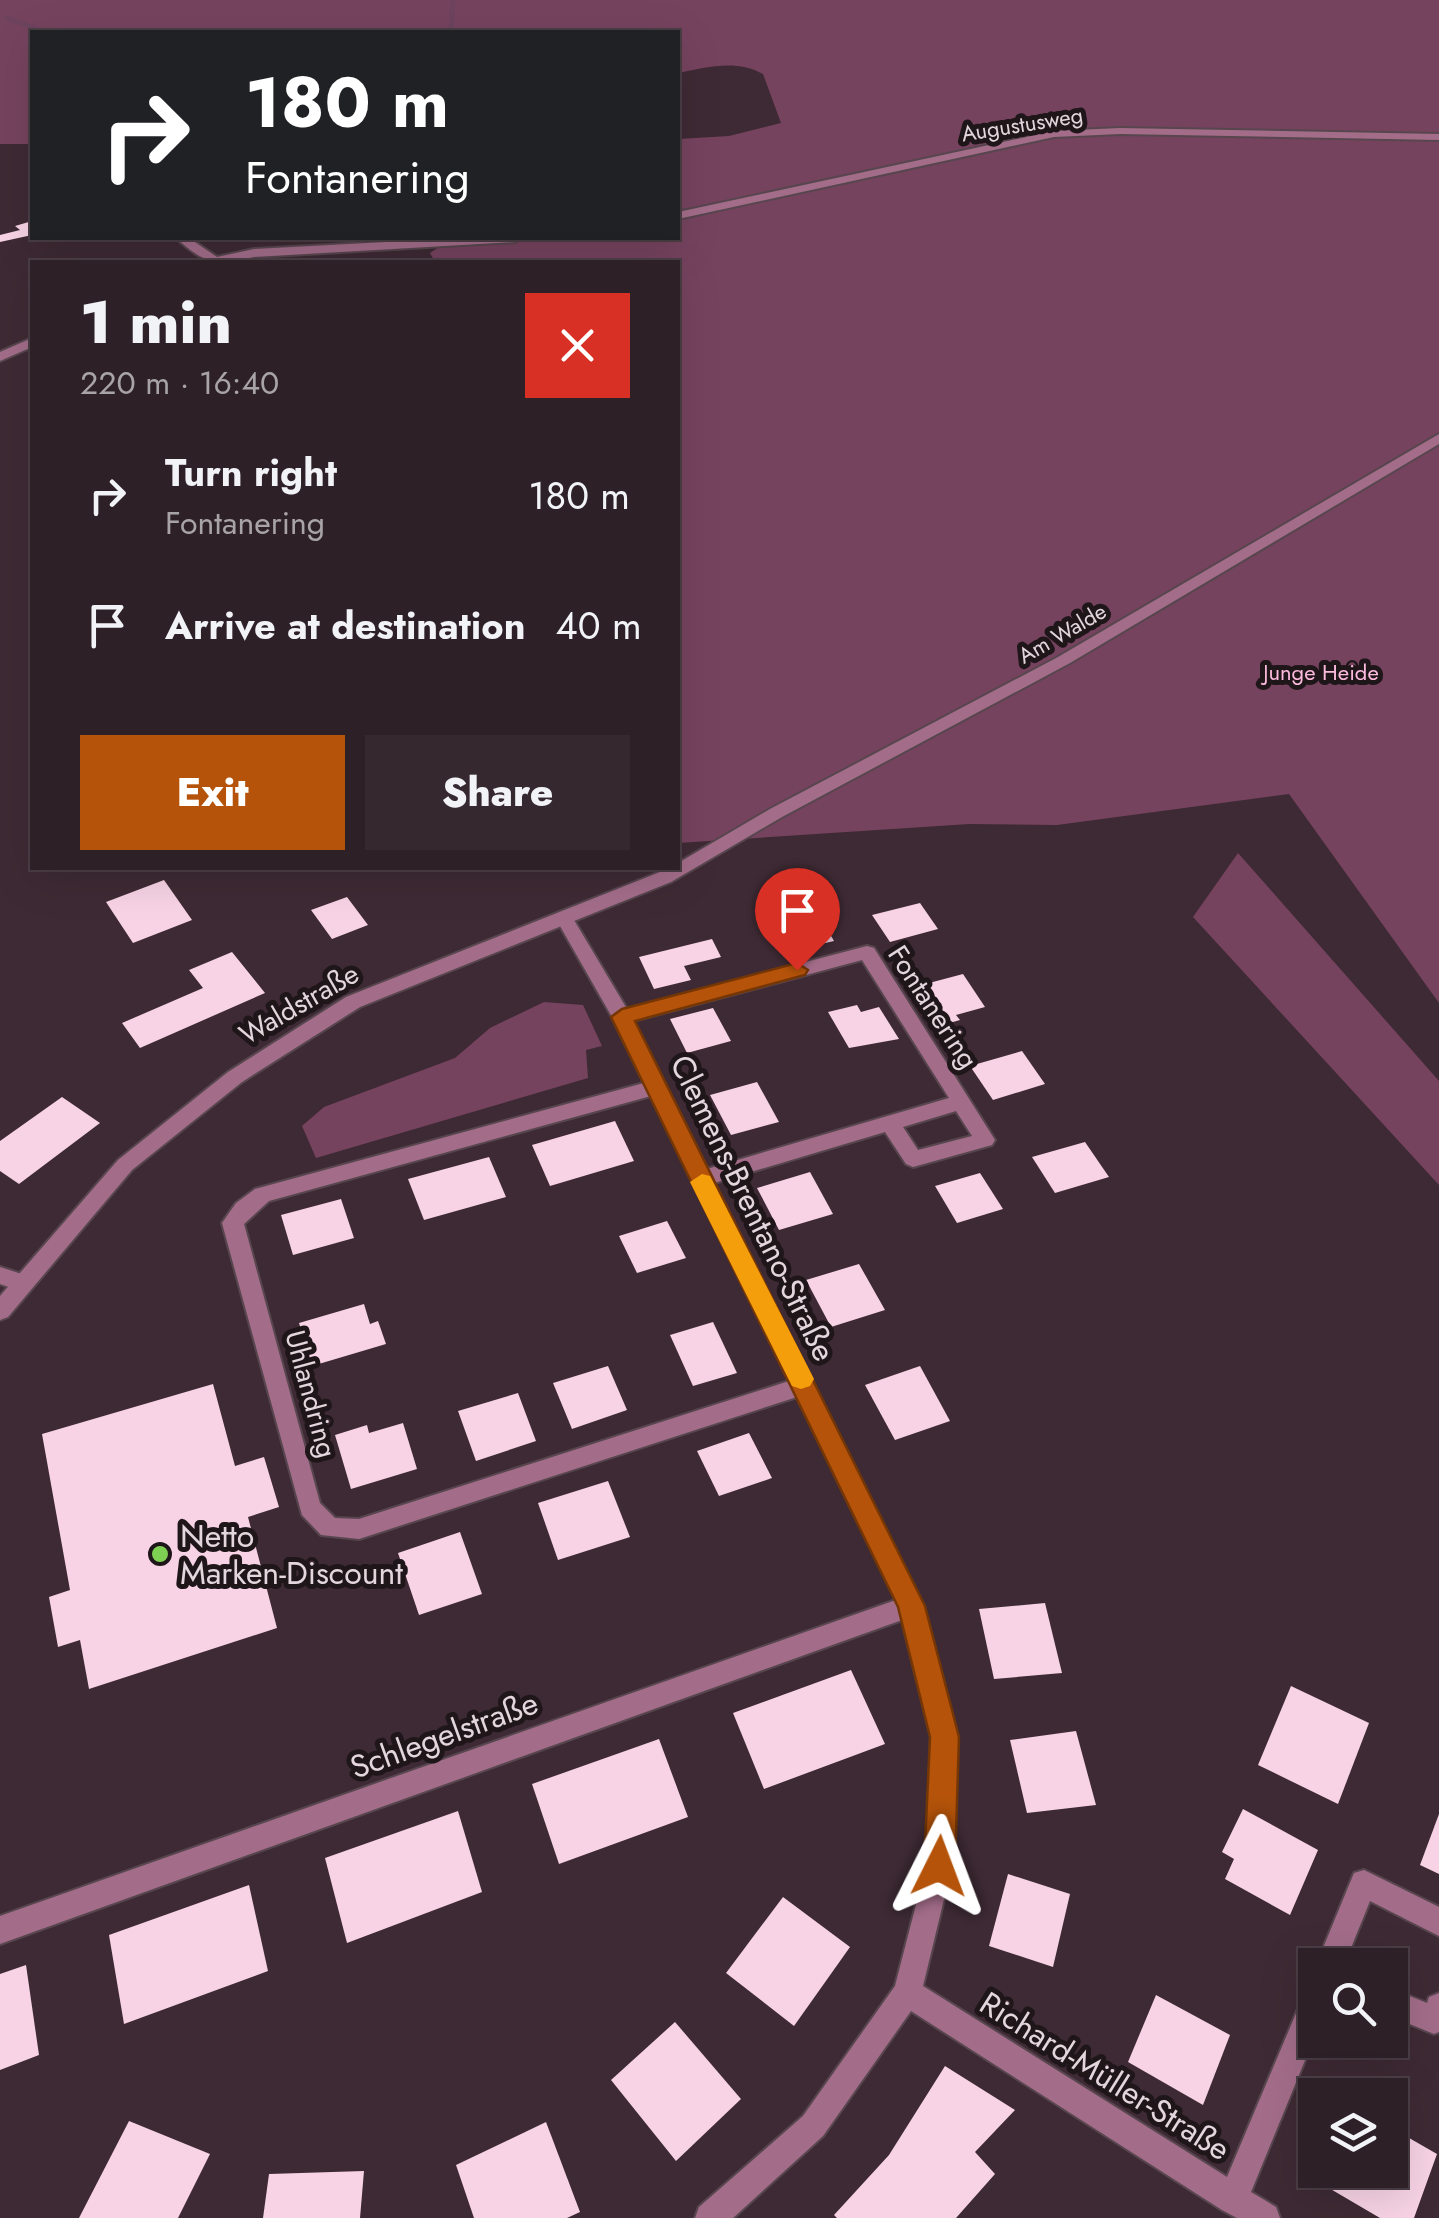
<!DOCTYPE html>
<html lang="en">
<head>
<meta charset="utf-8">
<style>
	:root { --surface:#2e2027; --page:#36282f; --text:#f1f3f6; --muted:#a7a3a7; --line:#493e44; --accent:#b45309 }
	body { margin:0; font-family:Jost,sans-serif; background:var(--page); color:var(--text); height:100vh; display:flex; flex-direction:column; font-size:38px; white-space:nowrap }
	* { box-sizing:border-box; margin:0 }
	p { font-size:32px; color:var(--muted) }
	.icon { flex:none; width:55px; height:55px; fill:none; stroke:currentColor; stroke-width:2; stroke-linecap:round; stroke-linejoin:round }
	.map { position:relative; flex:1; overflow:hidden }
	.sheet { position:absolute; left:30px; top:260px; width:650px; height:610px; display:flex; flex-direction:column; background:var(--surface); border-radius:0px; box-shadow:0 10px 40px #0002,0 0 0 2px var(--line) }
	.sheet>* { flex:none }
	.guide { position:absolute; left:30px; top:30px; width:650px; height:210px; border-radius:0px; box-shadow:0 10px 40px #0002,0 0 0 2px var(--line); background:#202124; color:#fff; overflow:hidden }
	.tools { position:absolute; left:1298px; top:1948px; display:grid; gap:20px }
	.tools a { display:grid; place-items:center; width:110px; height:110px; border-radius:0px; background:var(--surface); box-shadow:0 10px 40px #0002,0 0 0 2px var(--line); font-size:50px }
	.pin { position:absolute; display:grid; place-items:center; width:85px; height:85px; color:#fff; margin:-102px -42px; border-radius:50% 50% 50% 0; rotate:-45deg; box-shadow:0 0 10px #0007 }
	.pin .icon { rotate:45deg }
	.me { position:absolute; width:110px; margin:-55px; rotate:3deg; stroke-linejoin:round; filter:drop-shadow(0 0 8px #0008) }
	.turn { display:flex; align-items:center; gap:35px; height:210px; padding:0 50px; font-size:45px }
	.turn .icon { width:130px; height:130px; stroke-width:2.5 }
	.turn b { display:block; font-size:70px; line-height:85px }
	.round { display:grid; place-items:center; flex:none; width:105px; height:105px; border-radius:0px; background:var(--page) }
	.head { display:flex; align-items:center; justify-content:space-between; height:170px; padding:0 50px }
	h1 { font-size:60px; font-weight:800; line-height:75px }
	.action { display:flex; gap:20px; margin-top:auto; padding:20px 50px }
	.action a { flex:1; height:115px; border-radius:0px; background:var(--accent); color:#fff; font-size:40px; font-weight:800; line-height:115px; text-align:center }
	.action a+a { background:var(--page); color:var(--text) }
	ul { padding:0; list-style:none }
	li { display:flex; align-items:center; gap:30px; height:130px; padding:0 50px }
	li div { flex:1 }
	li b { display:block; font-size:38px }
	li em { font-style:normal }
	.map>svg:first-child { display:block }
	.green { fill:#76435f }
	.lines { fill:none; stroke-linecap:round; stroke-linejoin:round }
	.stream { stroke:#6d435e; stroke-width:5 }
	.building { fill:#f7d3e5 }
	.minor-casing { stroke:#58464f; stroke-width:4 }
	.tertiary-casing { stroke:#58464f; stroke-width:4 }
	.minor { fill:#a36d8a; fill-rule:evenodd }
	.tertiary { fill:#a36d8a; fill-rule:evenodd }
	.route { fill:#b45309; stroke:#753606; stroke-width:2.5 }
	.slow { fill:#f59e0b }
	.poi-dot { fill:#7ed053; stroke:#1f161a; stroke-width:4 }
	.labels { text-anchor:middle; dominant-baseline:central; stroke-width:10; stroke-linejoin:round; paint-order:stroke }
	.far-street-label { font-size:22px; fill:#e3d6dc; stroke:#1f161a }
	.far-park-label { font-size:22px; fill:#fcbadc; stroke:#1f161a }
	.street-label { font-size:28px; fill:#e3d6dc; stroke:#1f161a }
	.near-street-label { font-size:32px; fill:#e3d6dc; stroke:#1f161a }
	.near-poi-label { font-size:32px; fill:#e3d6dc; stroke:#1f161a; text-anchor:start }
</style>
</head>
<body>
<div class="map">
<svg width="1439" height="2218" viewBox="0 0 1439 2218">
	<rect width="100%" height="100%" fill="#3e2a34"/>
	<g class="green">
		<path d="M0,0H1439V1003L1289,794L1057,825L969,824L678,843V262H435L430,253L452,238H678V139L729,136L781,123L763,74C737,59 706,67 678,73V32H32V144H0Z"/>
		<polygon points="1238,853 1439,1081 1439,1185 1193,917"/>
		<polygon points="544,1002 583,1005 602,1046 586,1050 588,1078 316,1158 302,1126 324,1107 455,1058 490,1028"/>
	</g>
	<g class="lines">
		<g class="stream">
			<polyline points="7,18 45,32"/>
			<polyline points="451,32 453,0"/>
		</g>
	</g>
	<g class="building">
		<polygon points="32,221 32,235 0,242 0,235 20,230 15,226"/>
		<polygon points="164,880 192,920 133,943 106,902"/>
		<polygon points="347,897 368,925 332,939 311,910"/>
		<polygon points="920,903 938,929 890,942 872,915"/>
		<polygon points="818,913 834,941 782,953 766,926"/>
		<polygon points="712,939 721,957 684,966 691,980 654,989 639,957"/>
		<polygon points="232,952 265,993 140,1048 122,1023 203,988 189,970"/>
		<polygon points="963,974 985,1007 956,1015 960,1020 939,1026 914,987"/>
		<polygon points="857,1005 861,1012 879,1007 899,1039 849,1048 828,1012"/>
		<polygon points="713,1008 731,1041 687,1053 670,1019"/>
		<polygon points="1022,1051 1045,1084 993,1100 970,1066"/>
		<polygon points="757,1082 779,1122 731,1135 710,1095"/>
		<polygon points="62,1097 100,1123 19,1184 0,1171 0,1141"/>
		<polygon points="615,1121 634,1161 550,1186 532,1145"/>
		<polygon points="1085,1142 1109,1177 1055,1193 1032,1157"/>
		<polygon points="489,1157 506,1197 424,1220 408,1179"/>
		<polygon points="810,1172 833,1214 779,1230 757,1188"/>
		<polygon points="980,1173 1003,1209 957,1223 935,1186"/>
		<polygon points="341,1199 354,1238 293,1255 281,1215"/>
		<polygon points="667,1221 686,1258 637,1273 619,1236"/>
		<polygon points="859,1264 885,1310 831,1327 806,1280"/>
		<polygon points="364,1304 370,1324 378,1321 386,1344 312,1366 299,1323"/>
		<polygon points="713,1322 737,1373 693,1386 670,1335"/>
		<polygon points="608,1366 627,1410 572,1429 553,1383"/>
		<polygon points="920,1366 950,1421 895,1440 865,1385"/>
		<polygon points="213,1384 235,1466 264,1457 279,1507 248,1517 277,1628 89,1689 80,1640 58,1647 49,1597 70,1590 42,1434"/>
		<polygon points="518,1393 536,1441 476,1461 458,1411"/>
		<polygon points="403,1423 417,1469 351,1489 335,1435 367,1425 369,1433"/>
		<polygon points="749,1433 772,1478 719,1496 697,1451"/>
		<polygon points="608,1481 630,1537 558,1560 538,1503"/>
		<polygon points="460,1532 482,1594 419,1615 398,1553"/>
		<polygon points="1045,1603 1062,1673 994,1679 979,1609"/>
		<polygon points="851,1670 885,1744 764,1789 733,1713"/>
		<polygon points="1291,1686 1369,1723 1338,1804 1258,1765"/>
		<polygon points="1076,1731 1096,1805 1027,1813 1010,1740"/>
		<polygon points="659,1739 688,1817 559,1864 532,1784"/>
		<polygon points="1243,1809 1318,1850 1290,1915 1225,1879 1234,1859 1222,1852"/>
		<polygon points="458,1811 482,1892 347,1943 325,1858"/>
		<polygon points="1439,1814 1439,1874 1420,1865"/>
		<polygon points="1008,1874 1070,1894 1053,1967 989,1946"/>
		<polygon points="249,1885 268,1971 124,2024 109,1935"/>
		<polygon points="783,1897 850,1947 794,2026 726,1973"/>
		<polygon points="26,1965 39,2055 0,2070 0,1974"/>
		<polygon points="1156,1995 1230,2035 1203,2105 1128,2062"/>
		<polygon points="675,2022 741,2099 676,2161 611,2080"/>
		<polygon points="945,2066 1015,2110 975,2152 995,2174 956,2218 837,2218 834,2215 889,2155"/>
		<polygon points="129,2121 210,2154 178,2218 79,2218"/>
		<polygon points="546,2122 580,2212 567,2218 474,2218 456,2165"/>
		<polygon points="1390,2127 1437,2154 1414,2218 1380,2218 1322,2184 1328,2170 1390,2170"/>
		<polygon points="364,2171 360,2218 263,2218 269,2174"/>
	</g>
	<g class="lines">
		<defs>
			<g id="minor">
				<polygon points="1120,128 1439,134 1439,140 1120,134 1054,137 678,219 678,212 1054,131"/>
				<path d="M176,238H189L217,257L254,249L461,238H521L515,242L254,257C215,265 206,265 176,238Z"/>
				<polygon points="32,338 32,347 0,361 0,352"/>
				<path d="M565,913L571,915L627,1009L867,946L874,948L995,1140L992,1145L913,1167L906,1164L885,1132L714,1183L923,1606L957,1737L952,1866L923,1986L1227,2177L1305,1992L1315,1988V2036L1251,2192L1276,2207L1280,2218H1237L1222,2210L911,2011L823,2136L733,2218H695L699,2207L803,2116L895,1986L926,1866L931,1737L902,1620L0,1944V1916L896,1600L797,1397L359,1539L321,1535L302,1515L222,1223L236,1203L255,1189L644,1083L612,1017L556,919ZM862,960L949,1098L707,1169L633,1021ZM651,1096L789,1381L359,1519L335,1518L320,1503L244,1224L269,1201ZM956,1111L972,1136L918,1150L903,1127Z"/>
				<polygon points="0,1267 31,1277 34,1283 31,1289 23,1292 0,1284"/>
				<polygon points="1364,1870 1439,1907 1439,1936 1370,1901 1344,1965 1316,1965 1354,1873"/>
				<polygon points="1390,1988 1427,2003 1429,1997 1439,1993 1439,2032 1434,2034 1390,2016"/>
			</g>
			<polygon id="tertiary" points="1439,434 1439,444 1070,663 782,817 671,882 360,1007 242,1082 132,1170 8,1317 0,1320 0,1296 118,1160 228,1072 346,997 670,868 678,868 678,863 770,809 1058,657"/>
		</defs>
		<use href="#minor" class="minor-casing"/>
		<use href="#tertiary" class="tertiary-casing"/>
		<use href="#minor" class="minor"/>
		<use href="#tertiary" class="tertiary"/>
	</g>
	<polygon class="route" points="797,963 808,970 805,975 635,1021 925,1606 959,1737 955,1866 950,1876 939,1881 928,1876 924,1866 930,1737 898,1607 611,1017 622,1009"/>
	<polygon class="slow" points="702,1174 710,1176 810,1371 814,1379 810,1386 801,1389 792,1386 690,1182"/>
	<circle class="poi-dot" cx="160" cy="1554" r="10"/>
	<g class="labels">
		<g class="far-street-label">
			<text transform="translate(1022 124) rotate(-9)">Augustusweg</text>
			<text transform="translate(1062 633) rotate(-30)">Am Walde</text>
		</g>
		<g class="far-park-label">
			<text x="1321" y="672">Junge Heide</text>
		</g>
		<g class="street-label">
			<text transform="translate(299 1004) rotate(-30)">Waldstraße</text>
			<text transform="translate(933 1007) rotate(57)">Fontanering</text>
			<text transform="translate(311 1394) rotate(75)">Uhlandring</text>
		</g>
		<g class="near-street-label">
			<text transform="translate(753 1208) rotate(64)">Clemens-Brentano-Straße</text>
			<text transform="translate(444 1735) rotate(-20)">Schlegelstraße</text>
			<text transform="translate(1105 2076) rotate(32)">Richard-Müller-Straße</text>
		</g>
		<g class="near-poi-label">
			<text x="180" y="1536">Netto<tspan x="180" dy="37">Marken-Discount</tspan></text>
		</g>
	</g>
</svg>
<div class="tools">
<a><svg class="icon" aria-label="search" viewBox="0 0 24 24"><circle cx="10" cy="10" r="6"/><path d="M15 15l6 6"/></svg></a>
<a><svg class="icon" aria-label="layers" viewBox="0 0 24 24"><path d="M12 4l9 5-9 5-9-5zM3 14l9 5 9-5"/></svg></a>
</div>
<div class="pin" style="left:797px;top:970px;background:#d93025"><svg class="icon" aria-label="arrive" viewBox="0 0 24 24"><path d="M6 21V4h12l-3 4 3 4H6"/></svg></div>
<svg class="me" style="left:939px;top:1866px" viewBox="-20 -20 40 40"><path d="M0-17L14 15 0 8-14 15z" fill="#b45309" stroke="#fff" stroke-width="4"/></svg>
<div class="guide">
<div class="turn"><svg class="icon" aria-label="right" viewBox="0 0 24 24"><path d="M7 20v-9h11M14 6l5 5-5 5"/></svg><div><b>180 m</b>Fontanering</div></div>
</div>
<section class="sheet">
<div class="head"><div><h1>1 min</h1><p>220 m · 16:40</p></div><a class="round" style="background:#d93025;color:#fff"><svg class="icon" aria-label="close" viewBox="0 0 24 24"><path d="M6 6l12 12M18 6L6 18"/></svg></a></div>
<ul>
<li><svg class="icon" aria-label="right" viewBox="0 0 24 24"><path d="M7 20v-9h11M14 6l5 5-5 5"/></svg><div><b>Turn right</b><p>Fontanering</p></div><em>180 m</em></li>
<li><svg class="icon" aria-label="arrive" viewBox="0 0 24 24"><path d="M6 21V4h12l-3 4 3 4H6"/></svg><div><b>Arrive at destination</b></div><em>40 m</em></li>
</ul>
<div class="action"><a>Exit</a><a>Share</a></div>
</section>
</div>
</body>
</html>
